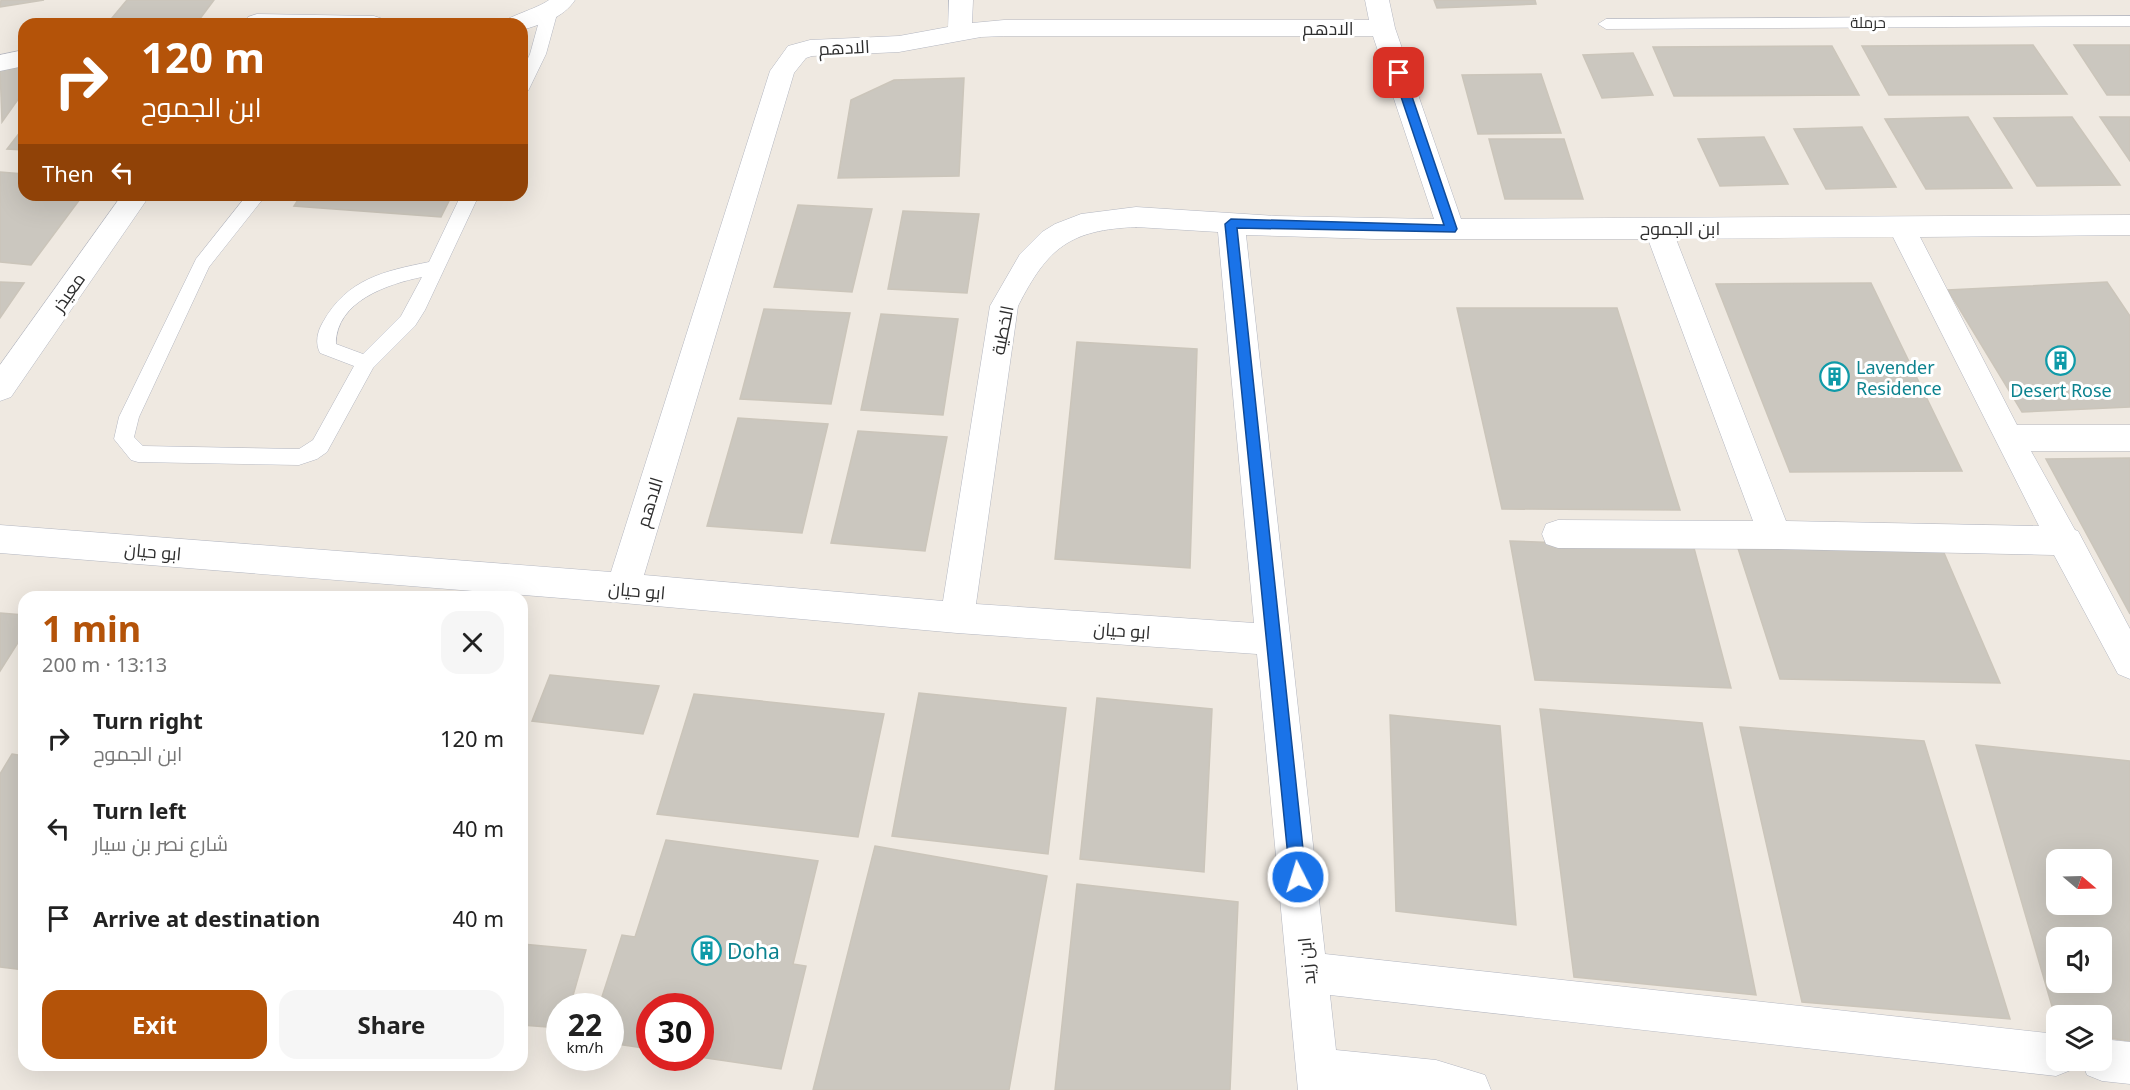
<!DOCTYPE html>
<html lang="en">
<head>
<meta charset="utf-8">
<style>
	:root { --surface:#fff; --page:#f6f6f6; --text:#222; --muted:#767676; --accent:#b45309 }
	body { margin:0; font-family:"Noto Sans",Cairo,sans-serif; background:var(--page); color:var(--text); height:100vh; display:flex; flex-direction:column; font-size:22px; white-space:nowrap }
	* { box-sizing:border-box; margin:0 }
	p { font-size:20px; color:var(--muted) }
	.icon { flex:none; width:33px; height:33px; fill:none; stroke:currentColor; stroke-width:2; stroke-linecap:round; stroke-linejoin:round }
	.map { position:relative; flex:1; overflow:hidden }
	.drawer { position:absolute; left:18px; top:591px; width:510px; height:480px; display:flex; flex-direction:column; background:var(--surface); border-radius:18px; box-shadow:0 6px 24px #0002 }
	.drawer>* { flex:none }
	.guide { position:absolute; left:18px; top:18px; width:510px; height:183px; border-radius:18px; box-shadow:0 6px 24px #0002; background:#b45309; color:#fff; overflow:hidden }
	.needle { width:39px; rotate:109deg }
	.fabs { position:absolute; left:2046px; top:849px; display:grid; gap:12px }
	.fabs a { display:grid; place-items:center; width:66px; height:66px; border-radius:12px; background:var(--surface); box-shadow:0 6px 24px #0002; font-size:30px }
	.speed { position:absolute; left:546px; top:993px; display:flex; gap:12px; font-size:30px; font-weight:700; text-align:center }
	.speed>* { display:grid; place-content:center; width:78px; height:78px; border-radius:50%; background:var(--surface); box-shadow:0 6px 24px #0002; line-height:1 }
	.speed small { font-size:15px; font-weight:400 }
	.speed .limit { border:9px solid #d22; background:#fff; color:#111 }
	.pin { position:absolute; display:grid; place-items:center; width:51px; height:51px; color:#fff; margin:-26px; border-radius:12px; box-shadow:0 3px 9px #0006 }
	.me { position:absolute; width:66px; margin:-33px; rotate:355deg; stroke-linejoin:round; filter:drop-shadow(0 0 4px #0008) }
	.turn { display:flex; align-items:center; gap:21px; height:126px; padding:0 24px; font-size:27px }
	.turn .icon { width:78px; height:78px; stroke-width:2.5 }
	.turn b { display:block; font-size:42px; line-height:51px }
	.then { display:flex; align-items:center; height:57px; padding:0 24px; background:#0003; gap:12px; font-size:22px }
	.round { display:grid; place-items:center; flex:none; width:63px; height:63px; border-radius:18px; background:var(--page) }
	.headline { display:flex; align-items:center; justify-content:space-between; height:102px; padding:0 24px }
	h1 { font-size:36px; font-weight:700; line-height:45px; color:var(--accent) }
	.button { display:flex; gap:12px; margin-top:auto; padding:12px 24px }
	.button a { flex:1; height:69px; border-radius:18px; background:var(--accent); color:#fff; font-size:24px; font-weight:700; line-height:69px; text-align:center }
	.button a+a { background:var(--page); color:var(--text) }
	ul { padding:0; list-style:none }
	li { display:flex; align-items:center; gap:18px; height:90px; padding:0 24px }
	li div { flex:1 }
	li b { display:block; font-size:22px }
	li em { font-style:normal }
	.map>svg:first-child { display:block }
	.building { fill:#cbc7bf; stroke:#cbc5ba; stroke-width:1.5; fill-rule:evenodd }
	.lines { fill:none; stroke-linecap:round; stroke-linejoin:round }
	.lane-casing { stroke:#b4b7c1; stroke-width:1 }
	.street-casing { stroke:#b4b7c1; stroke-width:1 }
	.lane { fill:#fff; fill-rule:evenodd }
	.street { fill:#fff; fill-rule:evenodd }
	.route { fill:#1a73e8; stroke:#114b97; stroke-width:1.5 }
	.labels { text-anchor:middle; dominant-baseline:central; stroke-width:6; stroke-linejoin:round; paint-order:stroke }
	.far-street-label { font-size:15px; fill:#2e2e2e; stroke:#fff }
	.street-label { font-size:18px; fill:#2e2e2e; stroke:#fff }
	.culture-label { font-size:18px; fill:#0d838f; stroke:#fff; text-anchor:start }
	.near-culture-label { font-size:21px; fill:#0d838f; stroke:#fff; text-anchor:start }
</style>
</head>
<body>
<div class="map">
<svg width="2130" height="1090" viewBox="0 0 2130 1090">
	<rect width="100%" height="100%" fill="#efe9e1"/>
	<g class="building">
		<polygon points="1,0 44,0 0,7"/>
		<polygon points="127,0 214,0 196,24 107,24"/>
		<polygon points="1434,0 1535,0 1536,4 1437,8"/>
		<polygon points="2033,45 2067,94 1889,95 1862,46"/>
		<polygon points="2074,45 2130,45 2130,95 2107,95"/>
		<polygon points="1832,46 1859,95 1674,96 1653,47"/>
		<polygon points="1633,53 1653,95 1602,98 1583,55"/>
		<polygon points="0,68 24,68 24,91 2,122"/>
		<polygon points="1541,74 1561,133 1478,134 1462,75"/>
		<polygon points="964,78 959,176 838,178 851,100 894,80"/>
		<polygon points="1968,117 2012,188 1926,189 1885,119"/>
		<polygon points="2072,117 2120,185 2037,186 1994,118"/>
		<polygon points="2100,117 2130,117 2130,161"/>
		<polygon points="24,127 24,150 7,149"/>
		<polygon points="1862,127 1896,187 1826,189 1794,129"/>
		<polygon points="1764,137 1788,184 1720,186 1698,139"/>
		<polygon points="1489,139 1564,139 1583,199 1505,199"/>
		<polygon points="0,172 24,174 24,195 83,195 31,265 0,262"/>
		<polygon points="301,195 452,195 441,217 294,206"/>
		<polygon points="798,205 872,209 852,292 774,287"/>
		<polygon points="903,211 979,214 967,293 888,289"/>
		<polygon points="0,282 24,283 0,318"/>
		<polygon points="2107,282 2130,316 2130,407 2022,412 1948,290"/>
		<polygon points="1871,283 1962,471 1790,472 1716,284"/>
		<polygon points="1457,308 1617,308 1680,510 1502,509"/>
		<polygon points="764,309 850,313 831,404 740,399"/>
		<polygon points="881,314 958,319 943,415 861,410"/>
		<polygon points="1077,342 1197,349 1190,568 1055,559"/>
		<polygon points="738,418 828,424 802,533 707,526"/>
		<polygon points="858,431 947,437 925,551 831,543"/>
		<polygon points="2130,458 2130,614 2046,459"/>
		<polygon points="1510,541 1694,548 1731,688 1535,680"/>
		<polygon points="1736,542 1941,546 2000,683 1780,679"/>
		<polygon points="0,613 24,615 24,633 0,671"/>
		<polygon points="550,675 659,686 643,734 532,721"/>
		<polygon points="919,693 1066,708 1048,854 892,836"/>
		<polygon points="694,694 884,714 858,837 657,814"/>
		<polygon points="1097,698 1212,709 1204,872 1080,859"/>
		<polygon points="1540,709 1702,723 1756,995 1574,977"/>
		<polygon points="1390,715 1500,726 1516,925 1396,911"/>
		<polygon points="1740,727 1924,741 2010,1019 1802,1002"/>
		<path d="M1976,745L2130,761V1041L2102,1037V1016H2056V1020ZM2056,860H2102V904H2056ZM2056,938H2102V982H2056Z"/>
		<polygon points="12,754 24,756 24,970 0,967 0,774"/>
		<polygon points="666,840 818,861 793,964 806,966 781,1069 700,1057 700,1006 650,1006 650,1049 610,1043 610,1006 599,1006 622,935 635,937"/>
		<polygon points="875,846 1047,876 1009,1090 813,1090"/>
		<polygon points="1077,884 1238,902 1230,1090 1055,1090"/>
		<polygon points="522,944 586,950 570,1006 560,1006 560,1028 522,1025"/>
	</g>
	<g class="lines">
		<defs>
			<g id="lane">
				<polygon points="549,9 557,14 546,54 530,87 528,91 522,92 522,71 530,54 541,14"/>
				<polygon points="2130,16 2130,26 1606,29 1598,24 1606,19"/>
				<path d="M247,195H266L209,267L139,417L134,437L143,446L299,449L313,440L354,366L320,353C315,343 317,332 323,322C347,279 384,271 429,262L461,195H479L425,310L415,326L373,368L327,452L317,459L299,465L138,462L131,460L114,439L119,417L196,259ZM422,277L401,316L363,354L336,344C336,301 388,284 422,277Z"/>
			</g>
			<g id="street">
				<path d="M549,0H575C563,18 542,24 522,30V24H501C505,17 537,9 549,0Z"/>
				<path d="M949,0H973L972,23L1004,20H1369L1365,0H1389L1395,28L1461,219L2130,215V235L1920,237L2017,425H2130V451H2031L2075,530L2078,531L2130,629V679L2118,674L2054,555L1775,549L1558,548L1546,544L1542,534L1546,524L1558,520L1753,521L1648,239H1375L1246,235L1325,954L2056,1034V1060H2075L2071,1070L2056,1076L1330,995L1336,1050L1436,1060L1485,1075L1491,1090H1298L1257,654L957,633L623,603L0,553V525L611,572L770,71L788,46L810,40L899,36L948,27ZM1004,36H1373L1434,219L1276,216L1136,207L1081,214L1055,224L1042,232L1020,254L990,306L943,601L644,575L794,73L806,58L812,56L899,52L981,37ZM1136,227L1218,232L1254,623L976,604L1018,306C1048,247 1070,230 1136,227ZM1893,237L2039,526L1786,521L1676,239Z"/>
				<polygon points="257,14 374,16 383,19 386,24 246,24 245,22 248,17"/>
				<polygon points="24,50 24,66 0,71 0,55"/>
				<polygon points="122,195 150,195 11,397 0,401 0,365"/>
				<polygon points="2102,1039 2130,1042 2130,1084 2102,1081 2087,1075 2081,1060 2102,1060"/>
			</g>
		</defs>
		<use href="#lane" class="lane-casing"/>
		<use href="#street" class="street-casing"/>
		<use href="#lane" class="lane"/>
		<use href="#street" class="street"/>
	</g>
	<polygon class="route" points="1399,70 1404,73 1457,229 1455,232 1237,228 1306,877 1303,883 1298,885 1292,883 1290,877 1225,224 1231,219 1444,225 1393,73"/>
	<defs>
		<symbol id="building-ring" viewBox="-11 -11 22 22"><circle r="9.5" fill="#fff" stroke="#0f9aa8" stroke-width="1.5"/><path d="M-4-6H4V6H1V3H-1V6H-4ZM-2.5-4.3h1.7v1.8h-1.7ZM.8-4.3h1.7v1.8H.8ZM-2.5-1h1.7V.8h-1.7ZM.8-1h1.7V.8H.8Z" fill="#0f9aa8"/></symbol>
	</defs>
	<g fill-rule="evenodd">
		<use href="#building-ring" x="2044" y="344" width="33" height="33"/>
		<use href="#building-ring" x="1818" y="360" width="33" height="33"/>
		<use href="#building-ring" x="690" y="934" width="33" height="33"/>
	</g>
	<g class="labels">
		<g class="far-street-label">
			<text x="1868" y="22">حرملة</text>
		</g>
		<g class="street-label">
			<text x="1328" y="28">الادهم</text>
			<text transform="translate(844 47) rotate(-3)">الادهم</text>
			<text x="1680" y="228">ابن الجموح</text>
			<text transform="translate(68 292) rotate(-55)">معيذر</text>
			<text transform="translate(1002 330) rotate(-79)">الخطية</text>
			<text transform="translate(649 502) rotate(-73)">الادهم</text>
			<text transform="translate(153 551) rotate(5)">ابو حيان</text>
			<text transform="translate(637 590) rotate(5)">ابو حيان</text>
			<text transform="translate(1122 630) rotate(4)">ابو حيان</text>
			<text transform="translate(1306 961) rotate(-96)">ابن زيد</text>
		</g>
		<g class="culture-label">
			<text x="1856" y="367">Lavender<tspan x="1856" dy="21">Residence</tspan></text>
			<text x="2061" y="390" text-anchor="middle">Desert Rose</text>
		</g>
		<g class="near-culture-label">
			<text x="727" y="951">Doha</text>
		</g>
	</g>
</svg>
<div class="fabs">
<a><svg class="needle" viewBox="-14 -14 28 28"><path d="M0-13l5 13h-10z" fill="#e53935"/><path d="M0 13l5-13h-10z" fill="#767676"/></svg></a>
<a><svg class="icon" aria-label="sound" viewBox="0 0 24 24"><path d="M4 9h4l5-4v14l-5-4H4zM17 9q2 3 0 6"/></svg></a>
<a><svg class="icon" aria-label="layers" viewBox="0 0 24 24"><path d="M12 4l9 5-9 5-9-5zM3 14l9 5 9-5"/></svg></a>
</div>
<div class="speed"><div>22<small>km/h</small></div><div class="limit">30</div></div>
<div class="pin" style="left:1399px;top:73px;background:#d93025"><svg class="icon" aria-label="arrive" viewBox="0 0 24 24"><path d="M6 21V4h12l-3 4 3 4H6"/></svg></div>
<svg class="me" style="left:1298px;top:877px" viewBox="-20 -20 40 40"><circle r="17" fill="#1a73e8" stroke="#fff" stroke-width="3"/><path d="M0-11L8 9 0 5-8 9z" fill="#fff"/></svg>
<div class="guide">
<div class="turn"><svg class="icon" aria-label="right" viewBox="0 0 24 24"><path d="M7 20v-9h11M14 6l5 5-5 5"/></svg><div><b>120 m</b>ابن الجموح</div></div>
<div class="then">Then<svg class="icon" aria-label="left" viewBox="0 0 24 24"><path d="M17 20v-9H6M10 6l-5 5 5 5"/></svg></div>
</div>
<section class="drawer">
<div class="headline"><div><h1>1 min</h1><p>200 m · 13:13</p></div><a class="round"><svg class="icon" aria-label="close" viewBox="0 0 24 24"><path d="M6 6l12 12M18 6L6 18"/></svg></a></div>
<ul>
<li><svg class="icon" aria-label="right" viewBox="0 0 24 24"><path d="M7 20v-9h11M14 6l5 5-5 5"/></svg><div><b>Turn right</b><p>ابن الجموح</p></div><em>120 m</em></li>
<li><svg class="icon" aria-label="left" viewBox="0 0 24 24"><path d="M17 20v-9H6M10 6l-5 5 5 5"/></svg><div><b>Turn left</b><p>شارع نصر بن سيار</p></div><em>40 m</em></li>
<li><svg class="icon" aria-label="arrive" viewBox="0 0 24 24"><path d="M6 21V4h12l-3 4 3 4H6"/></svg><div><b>Arrive at destination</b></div><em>40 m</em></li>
</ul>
<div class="button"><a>Exit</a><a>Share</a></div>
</section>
</div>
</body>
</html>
